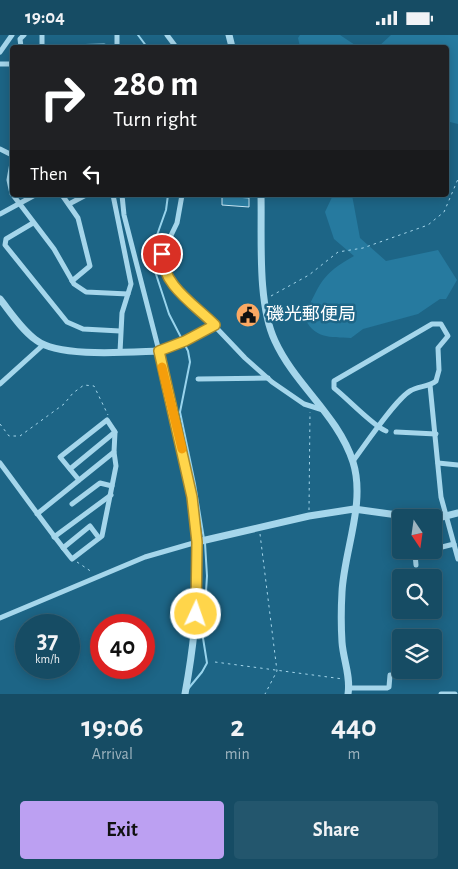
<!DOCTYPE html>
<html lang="en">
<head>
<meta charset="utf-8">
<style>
	:root { --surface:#164c64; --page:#23566d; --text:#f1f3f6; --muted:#9eb4bf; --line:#356378; --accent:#bca0f2 }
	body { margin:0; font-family:"Alegreya Sans","Noto Sans JP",sans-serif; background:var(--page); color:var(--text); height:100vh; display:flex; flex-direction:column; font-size:19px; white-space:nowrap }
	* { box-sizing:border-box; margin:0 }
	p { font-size:16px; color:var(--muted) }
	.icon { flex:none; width:28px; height:28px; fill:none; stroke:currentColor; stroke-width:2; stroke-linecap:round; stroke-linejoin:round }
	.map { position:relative; height:659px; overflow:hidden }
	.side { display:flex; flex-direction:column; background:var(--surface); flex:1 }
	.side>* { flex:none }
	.banner { position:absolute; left:10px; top:10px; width:439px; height:152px; border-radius:5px; box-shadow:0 2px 12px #0003,0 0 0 1px var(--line); background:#202124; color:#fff; overflow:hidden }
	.needle { width:32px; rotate:167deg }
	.tools { position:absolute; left:392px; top:474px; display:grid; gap:10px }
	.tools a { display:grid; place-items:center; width:50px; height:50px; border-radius:5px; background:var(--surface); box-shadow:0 2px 12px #0003,0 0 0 1px var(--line); font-size:25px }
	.speed { position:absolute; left:15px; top:579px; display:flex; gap:10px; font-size:25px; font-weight:700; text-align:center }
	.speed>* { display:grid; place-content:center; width:65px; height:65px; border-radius:50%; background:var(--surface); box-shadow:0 2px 12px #0003,0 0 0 1px var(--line); line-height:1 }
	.speed small { font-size:12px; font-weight:400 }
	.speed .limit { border:8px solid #d22; background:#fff; color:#111 }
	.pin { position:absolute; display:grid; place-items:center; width:42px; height:42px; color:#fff; margin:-21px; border:2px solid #fff; border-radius:50%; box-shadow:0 1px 5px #0007 }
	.me { position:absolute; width:55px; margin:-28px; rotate:3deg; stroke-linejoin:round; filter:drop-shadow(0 0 4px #0008) }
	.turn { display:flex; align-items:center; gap:18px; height:105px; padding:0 20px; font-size:22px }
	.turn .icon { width:65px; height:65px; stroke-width:2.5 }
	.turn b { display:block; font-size:35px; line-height:42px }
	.then { display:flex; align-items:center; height:48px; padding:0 20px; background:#0003; gap:10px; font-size:19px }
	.eta { display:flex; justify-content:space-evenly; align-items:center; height:85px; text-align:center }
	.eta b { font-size:30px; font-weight:600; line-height:35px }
	.primary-button { display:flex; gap:10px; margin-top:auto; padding:10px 20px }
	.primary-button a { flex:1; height:58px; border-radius:5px; background:var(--accent); color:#111; font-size:20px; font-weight:600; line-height:58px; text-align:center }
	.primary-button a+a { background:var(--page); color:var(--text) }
	.status { display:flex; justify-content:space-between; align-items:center; height:35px; padding:0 25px; background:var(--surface); direction:ltr }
	.status svg { height:14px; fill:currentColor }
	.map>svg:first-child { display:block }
	.green { fill:#267a9f }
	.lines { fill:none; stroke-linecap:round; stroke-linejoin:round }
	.stream { stroke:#98d4ed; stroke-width:2 }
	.building { fill:#2c7fa4; stroke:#caeaf8 }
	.path { stroke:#a5d6eb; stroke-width:1; stroke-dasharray:2.5 4; stroke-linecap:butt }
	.minor { stroke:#a5d6eb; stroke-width:5 }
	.tertiary { stroke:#a5d6eb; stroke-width:7 }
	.route-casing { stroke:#a68a30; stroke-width:12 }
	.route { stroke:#ffd54a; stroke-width:9 }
	.slow { stroke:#f59e0b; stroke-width:9 }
	.labels { text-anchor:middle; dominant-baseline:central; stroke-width:5; stroke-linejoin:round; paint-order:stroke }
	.poi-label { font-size:18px; fill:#fff; stroke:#1d6586; text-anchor:start }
</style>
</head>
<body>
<div class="status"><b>19:04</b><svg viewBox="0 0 49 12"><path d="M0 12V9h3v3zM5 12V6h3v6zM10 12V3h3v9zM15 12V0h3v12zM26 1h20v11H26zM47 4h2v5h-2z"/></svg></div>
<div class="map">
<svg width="458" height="659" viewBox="0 0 458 659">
	<rect width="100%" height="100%" fill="#1d6586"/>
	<g class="green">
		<polygon points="300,0 340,0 358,12 300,12 298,3"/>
		<polygon points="391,0 458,0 458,89 446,86 446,12 378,12"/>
		<path d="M333,160H352L360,203L386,226L438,215L457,245L446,264H440L418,279L363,294L351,303C330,302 313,304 304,281C321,248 320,240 354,221L334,204L325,177Z"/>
	</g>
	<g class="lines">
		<g class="stream">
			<polyline points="138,0 147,12"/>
			<polyline points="168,160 166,175 152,214 152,227 169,279 188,316 190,327 180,377 195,449 204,504"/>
			<polyline points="188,654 202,637 207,628 203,603 207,541 205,508"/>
		</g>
	</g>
	<polygon class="building" points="222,161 249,163 249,172 222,170"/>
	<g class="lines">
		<g class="path">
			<polyline points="271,261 309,240 338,217 363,213 428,190 444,177 458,144"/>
			<polyline points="0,389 9,401 20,401 64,369 73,358 84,350 94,351 108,380"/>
			<polyline points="309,475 310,377"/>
			<polyline points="260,499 277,636 265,659"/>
			<polyline points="77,527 92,537"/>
			<polyline points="215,627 343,644"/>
		</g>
		<g class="minor">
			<polyline points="42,0 42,12"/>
			<polyline points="117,0 117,12"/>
			<polyline points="167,0 176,12"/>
			<polyline points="21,12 20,4 24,0"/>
			<polyline points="67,12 104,11 106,12"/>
			<polyline points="0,17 12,0"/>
			<polyline points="0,29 12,29"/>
			<polyline points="0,114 12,120"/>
			<polyline points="12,128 9,145 12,159"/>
			<polyline points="13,160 54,214 74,249 86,257 128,259"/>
			<polyline points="62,160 78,183 90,231 72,246"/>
			<polyline points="113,160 131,249 122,278 120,317"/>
			<polyline points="122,160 124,180 159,316 191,303 215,290"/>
			<polyline points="182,160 177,188 162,219 165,236 176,254 189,264 245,323 272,347 304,369 323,375"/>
			<polyline points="69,169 86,160"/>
			<polyline points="0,179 35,160"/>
			<polyline points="33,188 6,204 5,210 67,287 83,294 120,296"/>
			<polyline points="198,344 268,343"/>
			<polyline points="0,349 43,310"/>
			<polyline points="430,350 441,462 458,524"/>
			<polyline points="396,397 436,399"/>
			<path d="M353,426C365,410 395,365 410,356C418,351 429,352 436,346L439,335L438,313L448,301L441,289H432L334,346V353C347,363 374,392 386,396"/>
			<path d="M0,428C24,460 47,493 72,524L102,501L116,431L114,417L37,479"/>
			<polyline points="438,428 458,430"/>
			<polyline points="70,434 115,397"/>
			<polyline points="79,445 60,422 107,385 115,397 114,417"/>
			<polyline points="72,469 100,448 112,451"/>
			<polyline points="54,502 111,460"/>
			<polyline points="63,513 90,491 99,503"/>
			<polyline points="434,514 454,509"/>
			<polyline points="416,530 415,519 425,515"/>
			<polyline points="0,583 145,522 197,507"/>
			<polyline points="349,653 387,653 389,652 390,640"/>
			<polyline points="441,659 455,659"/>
		</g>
		<g class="tertiary">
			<polyline points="229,0 232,12"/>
			<path d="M261,160C262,202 257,268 275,306C295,350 338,380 353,427C366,468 344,516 342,557C341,574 341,591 342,607C343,624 351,641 348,659"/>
			<path d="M0,264C11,278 22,295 36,305C59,323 129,317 159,316C170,364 184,413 192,461C203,527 197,594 185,659"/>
			<polyline points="434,484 458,478"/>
			<polyline points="197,507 309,481 354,474 412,482"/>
		</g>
	</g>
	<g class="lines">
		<defs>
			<path id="route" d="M162,219C162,250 194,269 215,290L185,306L159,316L192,462L197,507L196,579"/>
		</defs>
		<use href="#route" class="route-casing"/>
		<use href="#route" class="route"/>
		<polyline class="slow" points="162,332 182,414"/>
	</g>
	<defs>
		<symbol id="civic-disc" viewBox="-11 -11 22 22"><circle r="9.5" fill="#fba963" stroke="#1d6586"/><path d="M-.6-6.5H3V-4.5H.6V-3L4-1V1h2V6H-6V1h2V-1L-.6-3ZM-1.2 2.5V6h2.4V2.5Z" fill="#111"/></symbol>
	</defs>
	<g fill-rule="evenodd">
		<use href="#civic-disc" x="234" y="266" width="28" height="28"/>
	</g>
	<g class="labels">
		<g class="poi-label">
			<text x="266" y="280">磯光郵便局</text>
		</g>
	</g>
</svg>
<div class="tools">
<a><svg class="needle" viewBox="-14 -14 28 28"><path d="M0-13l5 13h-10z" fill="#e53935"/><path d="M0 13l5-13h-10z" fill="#9eb4bf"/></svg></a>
<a><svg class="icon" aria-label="search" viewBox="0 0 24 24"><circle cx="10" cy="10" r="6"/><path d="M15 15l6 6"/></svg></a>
<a><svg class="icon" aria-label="layers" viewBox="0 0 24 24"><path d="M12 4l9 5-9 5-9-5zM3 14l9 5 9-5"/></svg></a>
</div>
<div class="speed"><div>37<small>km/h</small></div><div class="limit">40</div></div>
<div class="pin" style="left:162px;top:219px;background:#d93025"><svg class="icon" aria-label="arrive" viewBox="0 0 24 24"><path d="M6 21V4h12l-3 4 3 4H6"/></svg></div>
<svg class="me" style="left:196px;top:579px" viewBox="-20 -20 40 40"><circle r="17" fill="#ffd54a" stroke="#fff" stroke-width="3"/><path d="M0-11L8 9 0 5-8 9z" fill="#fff"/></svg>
<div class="banner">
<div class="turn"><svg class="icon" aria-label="right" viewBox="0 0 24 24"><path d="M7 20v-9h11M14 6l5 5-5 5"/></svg><div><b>280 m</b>Turn right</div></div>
<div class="then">Then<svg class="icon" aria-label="left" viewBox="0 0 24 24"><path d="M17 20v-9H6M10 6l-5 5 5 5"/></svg></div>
</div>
</div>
<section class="side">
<div class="eta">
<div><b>19:06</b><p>Arrival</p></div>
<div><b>2</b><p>min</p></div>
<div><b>440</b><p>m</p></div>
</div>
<div class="primary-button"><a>Exit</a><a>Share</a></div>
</section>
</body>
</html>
